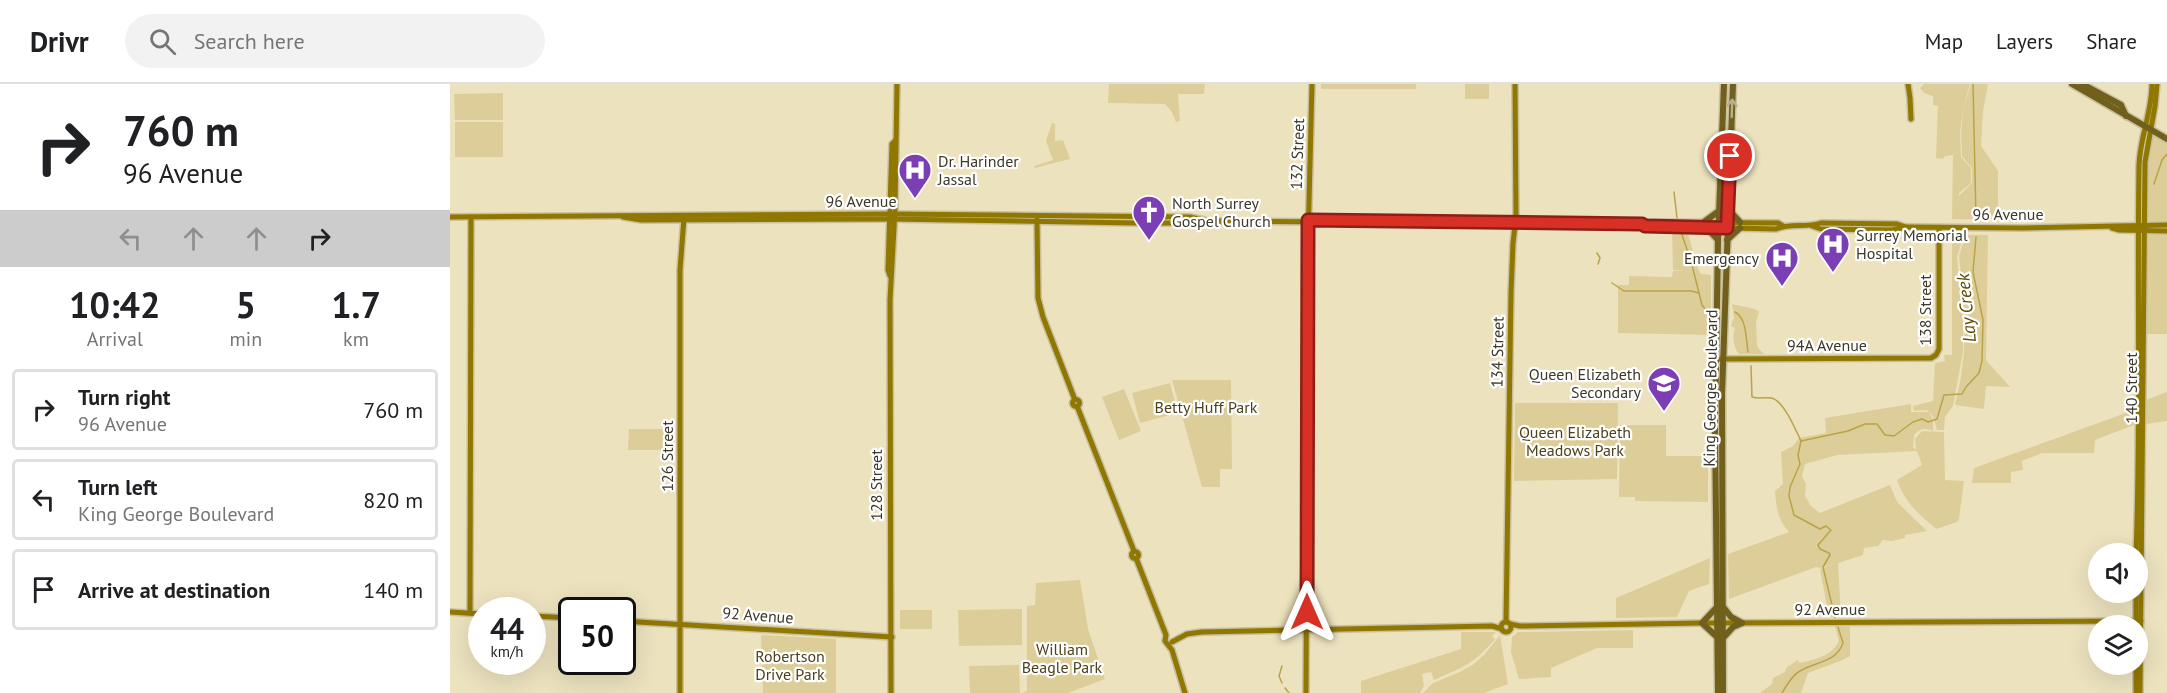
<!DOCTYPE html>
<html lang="en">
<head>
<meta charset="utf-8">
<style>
	:root { --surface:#fff; --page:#f2f2f2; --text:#202124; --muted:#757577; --line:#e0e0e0 }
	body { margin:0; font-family:"PT Sans",sans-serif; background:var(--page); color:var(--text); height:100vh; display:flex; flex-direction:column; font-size:22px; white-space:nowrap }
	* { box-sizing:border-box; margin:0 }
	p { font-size:20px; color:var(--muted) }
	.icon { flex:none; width:33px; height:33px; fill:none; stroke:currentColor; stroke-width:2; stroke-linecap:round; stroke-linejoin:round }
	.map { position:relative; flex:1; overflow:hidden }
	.details { display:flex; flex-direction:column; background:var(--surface); width:450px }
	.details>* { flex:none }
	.hud { background:#fff; color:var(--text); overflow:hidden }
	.controls { position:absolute; left:1638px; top:459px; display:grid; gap:12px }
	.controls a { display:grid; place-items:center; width:60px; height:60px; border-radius:50%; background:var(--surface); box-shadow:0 6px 24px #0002; font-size:30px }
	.speed { position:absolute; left:18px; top:513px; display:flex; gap:12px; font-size:30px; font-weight:700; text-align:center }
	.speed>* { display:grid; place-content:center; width:78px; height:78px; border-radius:50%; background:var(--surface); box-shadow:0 6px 24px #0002; line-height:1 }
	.speed small { font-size:15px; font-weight:400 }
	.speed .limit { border:3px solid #111; border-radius:9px; background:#fff; color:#111 }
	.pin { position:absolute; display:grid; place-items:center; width:51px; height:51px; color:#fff; margin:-26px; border:3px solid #fff; border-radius:50%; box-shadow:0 2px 6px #0007 }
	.me { position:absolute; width:66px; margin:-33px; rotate:0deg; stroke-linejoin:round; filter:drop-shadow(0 0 4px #0008) }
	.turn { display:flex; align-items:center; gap:21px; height:126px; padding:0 24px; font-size:27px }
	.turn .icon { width:78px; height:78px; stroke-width:2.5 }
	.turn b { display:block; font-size:42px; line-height:51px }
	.lanes { display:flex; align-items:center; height:57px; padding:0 24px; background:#0003; justify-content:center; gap:30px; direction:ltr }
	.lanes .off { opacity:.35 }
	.eta { display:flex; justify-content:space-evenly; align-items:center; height:102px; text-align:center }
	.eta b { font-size:36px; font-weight:800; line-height:42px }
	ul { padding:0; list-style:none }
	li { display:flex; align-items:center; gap:18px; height:81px; margin:0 12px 9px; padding:0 12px; border:3px solid var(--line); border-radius:6px }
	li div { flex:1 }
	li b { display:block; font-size:22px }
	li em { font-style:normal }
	header { display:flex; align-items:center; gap:36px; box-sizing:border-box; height:84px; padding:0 30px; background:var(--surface); border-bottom:2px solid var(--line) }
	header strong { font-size:28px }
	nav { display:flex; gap:33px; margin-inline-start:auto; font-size:21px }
	.search { width:420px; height:54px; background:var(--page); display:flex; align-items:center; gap:15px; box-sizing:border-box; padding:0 21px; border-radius:33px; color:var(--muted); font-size:22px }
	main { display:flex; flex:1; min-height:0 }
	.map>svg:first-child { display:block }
	.green { fill:#ddce99 }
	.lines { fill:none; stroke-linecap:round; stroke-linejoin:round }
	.stream { stroke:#baa347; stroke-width:1.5 }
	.secondary-casing { stroke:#c9c0a0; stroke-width:8 }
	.primary-casing { stroke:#c9c0a0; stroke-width:9 }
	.secondary { stroke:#907700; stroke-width:5 }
	.primary { stroke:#71601b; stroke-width:6 }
	.oneway { stroke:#b8b08d }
	.route-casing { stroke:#8d1f18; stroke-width:15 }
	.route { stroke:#d93025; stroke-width:10 }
	.labels { text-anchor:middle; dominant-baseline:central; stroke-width:4.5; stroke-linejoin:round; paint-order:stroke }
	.street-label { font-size:16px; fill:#3b3729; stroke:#fff }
	.poi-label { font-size:16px; fill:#3b3729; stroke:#fff; text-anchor:start }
	.park-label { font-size:16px; fill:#4b411a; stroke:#fff }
	.water-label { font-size:18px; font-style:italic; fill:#5b4a00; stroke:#fff }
</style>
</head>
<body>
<header>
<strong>Drivr</strong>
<div class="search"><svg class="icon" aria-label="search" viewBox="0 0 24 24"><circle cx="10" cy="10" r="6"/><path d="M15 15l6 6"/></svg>Search here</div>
<nav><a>Map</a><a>Layers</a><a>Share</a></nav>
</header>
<main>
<section class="details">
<div class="hud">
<div class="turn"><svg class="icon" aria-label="right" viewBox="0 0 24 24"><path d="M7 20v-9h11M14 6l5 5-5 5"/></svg><div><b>760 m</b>96 Avenue</div></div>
<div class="lanes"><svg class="icon off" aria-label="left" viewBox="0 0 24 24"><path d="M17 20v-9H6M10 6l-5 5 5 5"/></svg><svg class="icon off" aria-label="ahead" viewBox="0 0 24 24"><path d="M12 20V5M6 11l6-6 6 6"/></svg><svg class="icon off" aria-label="ahead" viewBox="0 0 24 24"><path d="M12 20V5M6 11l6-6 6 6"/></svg><svg class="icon" aria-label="right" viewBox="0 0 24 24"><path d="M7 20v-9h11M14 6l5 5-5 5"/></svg></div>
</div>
<div class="eta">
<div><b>10:42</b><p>Arrival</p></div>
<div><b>5</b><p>min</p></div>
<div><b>1.7</b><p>km</p></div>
</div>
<ul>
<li><svg class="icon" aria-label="right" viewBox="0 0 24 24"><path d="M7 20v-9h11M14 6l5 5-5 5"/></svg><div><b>Turn right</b><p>96 Avenue</p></div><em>760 m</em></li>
<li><svg class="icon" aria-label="left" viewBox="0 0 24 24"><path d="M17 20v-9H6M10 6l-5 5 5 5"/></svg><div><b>Turn left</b><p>King George Boulevard</p></div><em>820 m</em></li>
<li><svg class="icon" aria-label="arrive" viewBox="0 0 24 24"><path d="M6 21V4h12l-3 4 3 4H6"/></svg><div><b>Arrive at destination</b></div><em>140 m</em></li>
</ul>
</section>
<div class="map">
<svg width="1717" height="609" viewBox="0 0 1717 609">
	<rect width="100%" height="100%" fill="#ece2be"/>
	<g class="green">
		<polygon points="659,0 755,0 754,10 728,10 730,37 726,38 722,28 715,20 658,19"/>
		<rect x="871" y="0" width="95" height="5"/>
		<rect x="1015" y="0" width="24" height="15"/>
		<polygon points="1474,0 1520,0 1514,21 1510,48 1511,73 1521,84 1521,99 1509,109 1509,112 1522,99 1522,84 1512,72 1511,48 1514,22 1521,0 1538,0 1533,27 1531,62 1548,87 1548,136 1502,135 1503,71 1495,72 1493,75 1486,74 1488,22 1483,21 1483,12 1474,9 1470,4"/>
		<polygon points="53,9 53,36 5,36 4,10"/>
		<rect x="5" y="38" width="48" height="35"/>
		<polygon points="602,39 605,40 605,57 613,56 620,75 585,84 584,82 603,76 596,57"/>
		<polygon points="1702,51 1705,51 1717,57 1717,139 1700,139 1696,136 1697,80"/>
		<polygon points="1222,146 1237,147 1249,187 1251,190 1261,191 1261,251 1168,249 1168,201 1179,201 1179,192 1222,193 1223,187 1234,187 1223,186"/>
		<polygon points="1701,149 1717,149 1717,250 1696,250 1696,156 1697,152"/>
		<path d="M1502,151H1514L1507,173L1513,234V268L1503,322L1495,333L1494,346H1487L1483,332L1479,328L1483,335V347C1474,344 1471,344 1464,351L1463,363L1466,366L1465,355L1472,347L1494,348L1495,396L1514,397L1509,435L1507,438L1486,445C1468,429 1455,419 1447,396L1472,381L1467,367L1387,371L1355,380L1352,392L1356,400L1355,412L1361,422L1370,429L1440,401L1447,418L1477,447L1455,451V454L1442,457L1433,456L1428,462L1414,464L1413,471L1388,479L1391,533H1379L1370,485L1387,479L1371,484L1366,483L1279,515L1278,470L1339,448C1328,436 1326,423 1325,407L1333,400L1331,368L1343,362L1349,354L1376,349L1375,334L1461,320V328H1479L1477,326L1464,327L1463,322L1483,317L1485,279L1495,277L1494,271H1502Z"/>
		<polygon points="1516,151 1538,151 1536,276 1560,303 1536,302 1534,325 1505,321 1511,293 1514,268 1515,236 1509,172"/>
		<path d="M1282,220L1305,225L1309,228L1306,238L1307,261L1308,264L1314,270H1289C1283,263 1282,252 1285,244L1281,242L1284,233Z"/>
		<polygon points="722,296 781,296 782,385 770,385 770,403 752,403"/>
		<polygon points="720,299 728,329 690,339 682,309"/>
		<polygon points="674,305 691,347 669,356 652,313"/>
		<polygon points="1717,308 1717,337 1696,340 1696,316"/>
		<polygon points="1065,319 1168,319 1167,395 1064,397"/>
		<polygon points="1684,326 1684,341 1645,356 1644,369 1592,369 1572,377 1573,386 1561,388 1561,399 1522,399 1524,384"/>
		<polygon points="1170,341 1216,341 1216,372 1258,372 1258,418 1185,417 1185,413 1169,413"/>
		<polygon points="179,345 223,345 223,366 178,366"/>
		<polygon points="1260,474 1259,500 1239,507 1227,533 1166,534 1166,514"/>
		<polygon points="630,496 638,545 655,595 618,609 572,609 577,607 577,522 585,521 586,499"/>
		<polygon points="572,525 572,561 509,562 508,526"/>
		<rect x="450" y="526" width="32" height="19"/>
		<path d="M1385,542L1400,543V572C1386,580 1372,583 1358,589L1351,609H1310L1322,600L1323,594L1335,588L1336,584L1348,576L1349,579C1364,576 1382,572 1389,557Z"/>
		<polygon points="1183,546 1183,564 1147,564 1101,584 1101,593 1069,595 1061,568 1062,553 1068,548"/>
		<path d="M1011,548H1046L1042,552L1045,555C1023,581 1013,583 984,596L981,588L972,590L974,602L970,609H911V597L1011,565Z"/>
		<polygon points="311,551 386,555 386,609 313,609"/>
		<polygon points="1050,551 1058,600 1034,609 973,609 983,599 1010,588 1024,580 1035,570"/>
		<polygon points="569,581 570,609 520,609 519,582"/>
	</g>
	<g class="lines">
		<g class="stream">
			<polyline points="1523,0 1526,134"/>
			<polyline points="1704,100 1712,76 1717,70"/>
			<polyline points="1224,108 1227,134"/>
			<polyline points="1231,148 1241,177 1252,221 1255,225 1260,226"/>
			<polyline points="1147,169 1150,174 1148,180"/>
			<polyline points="1162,199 1174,207 1241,207 1249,209"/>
			<path d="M1285,228C1297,234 1296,256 1298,268"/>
			<path d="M1301,282L1302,313C1309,315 1315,313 1321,314C1334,316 1346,347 1351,357L1348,371L1350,380L1340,403L1339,412L1344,431L1370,445L1376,442L1381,446L1368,461L1370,465L1379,469L1380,471L1373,483L1385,534"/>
			<polyline points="1351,357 1398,347 1415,340 1427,340 1435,351 1444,352 1463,338 1472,335 1478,338 1487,335 1494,311 1512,310 1516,303 1529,289 1532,277 1533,236 1523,188 1526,153"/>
			<polyline points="832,599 829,592 832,582"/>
			<polyline points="835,604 839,609"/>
			<path d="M1332,609C1337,601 1342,591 1350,587C1366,577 1386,579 1393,559L1388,543"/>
		</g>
		<defs>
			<g id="secondary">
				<polyline points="1458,0 1460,14 1461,35"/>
				<polyline points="0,133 440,130 740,133 754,136"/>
				<polyline points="173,133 191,136 439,135 687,139 741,139 758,137 1174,140 1192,140 1195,138 1328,139 1333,142"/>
				<polyline points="587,135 588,214 593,233 625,316"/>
				<path d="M1192,140L1195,142L1326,145C1340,139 1356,144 1371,139L1447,140L1456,143"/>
				<polyline points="1362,142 1371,145 1442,146 1457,143 1574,144 1717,141"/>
				<polyline points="1662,144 1669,146 1717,147"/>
				<polyline points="440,192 438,186 442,60 445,57"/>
				<polyline points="1266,275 1481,274 1486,271 1489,265 1489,144"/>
				<circle cx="626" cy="319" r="3.5"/>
				<polyline points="627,322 684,467"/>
				<circle cx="685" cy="471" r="3.5"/>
				<path d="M1686,470C1691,340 1687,211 1689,81C1690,53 1702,28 1702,0"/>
				<polyline points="686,474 716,551 715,557 722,566 735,609"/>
				<polyline points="1686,508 1686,542"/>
				<polyline points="0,528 32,530"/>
				<polyline points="20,529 21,133"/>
				<polyline points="82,532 122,534"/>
				<polyline points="172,537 442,553"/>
				<circle cx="1056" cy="543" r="5"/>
				<polyline points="1056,538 1061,209 1063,159 1066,133 1065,0"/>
				<polyline points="1060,540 1070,542 1252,539 1691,537"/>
				<polyline points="722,558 737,550 752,548 1042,542 1052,545"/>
				<polyline points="230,609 230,186 234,134"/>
				<polyline points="441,609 440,216 445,126 447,0"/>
				<polyline points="856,609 858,158 862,0"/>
				<polyline points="1686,609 1686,580"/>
				<polyline points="1690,609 1695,78 1705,22 1707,0"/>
			</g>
			<g id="primary">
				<polyline points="1622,0 1717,55"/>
				<polyline points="1632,0 1671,21 1676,32"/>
				<polyline points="1278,125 1290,138"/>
				<polyline points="1254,138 1269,127"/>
				<polyline points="1256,143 1268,156"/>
				<polyline points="1277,156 1290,144"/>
				<polyline points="1274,524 1281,533 1292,539"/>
				<polyline points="1266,552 1252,539 1266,524"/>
				<polyline points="1274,553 1283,543 1292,539"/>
				<polyline points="1268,609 1265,343 1268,156 1274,0"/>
				<polyline points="1273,609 1272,310 1283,0"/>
			</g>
		</defs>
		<use href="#secondary" class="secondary-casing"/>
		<use href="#primary" class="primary-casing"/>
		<use href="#secondary" class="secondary"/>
		<use href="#primary" class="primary"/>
	</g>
	<defs><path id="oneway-shaft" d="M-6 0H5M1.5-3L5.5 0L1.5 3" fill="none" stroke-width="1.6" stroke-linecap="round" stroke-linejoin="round" transform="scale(1.5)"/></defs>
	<use class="oneway" href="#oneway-shaft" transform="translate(1282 24) rotate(-88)"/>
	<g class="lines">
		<defs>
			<polyline id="route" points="857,528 858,136 1192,140 1195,142 1277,144 1280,72"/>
		</defs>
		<use href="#route" class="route-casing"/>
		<use href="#route" class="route"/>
	</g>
	<defs>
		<symbol id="hospital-pin" viewBox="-11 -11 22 30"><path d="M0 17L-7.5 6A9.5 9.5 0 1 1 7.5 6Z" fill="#7c3eb4" stroke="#fff"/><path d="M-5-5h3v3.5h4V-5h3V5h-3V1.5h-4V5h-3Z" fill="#fff"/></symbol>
		<symbol id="church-pin" viewBox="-11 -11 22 30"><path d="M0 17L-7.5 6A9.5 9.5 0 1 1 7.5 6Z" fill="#7c3eb4" stroke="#fff"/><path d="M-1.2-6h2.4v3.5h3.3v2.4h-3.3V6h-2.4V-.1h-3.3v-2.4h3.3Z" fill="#fff"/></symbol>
		<symbol id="school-pin" viewBox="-11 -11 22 30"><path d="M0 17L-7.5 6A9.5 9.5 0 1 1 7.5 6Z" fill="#7c3eb4" stroke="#fff"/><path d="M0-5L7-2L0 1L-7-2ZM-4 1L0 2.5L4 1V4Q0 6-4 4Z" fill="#fff"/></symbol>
	</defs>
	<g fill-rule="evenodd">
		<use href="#hospital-pin" x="446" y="67" width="38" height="52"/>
		<use href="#church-pin" x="680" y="109" width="38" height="52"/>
		<use href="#hospital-pin" x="1364" y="141" width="38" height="52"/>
		<use href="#hospital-pin" x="1313" y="155" width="38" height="52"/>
		<use href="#school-pin" x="1195" y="280" width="38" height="52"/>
	</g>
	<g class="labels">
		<g class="street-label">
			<text transform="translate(847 70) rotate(-88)">132 Street</text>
			<text x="411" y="117">96 Avenue</text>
			<text x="1558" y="130">96 Avenue</text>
			<text transform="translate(1475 226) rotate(-90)">138 Street</text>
			<text x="1377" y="261">94A Avenue</text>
			<text transform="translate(1047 268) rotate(-89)">134 Street</text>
			<text transform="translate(1260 304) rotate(-89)">King George Boulevard</text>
			<text transform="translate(1681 304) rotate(-90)">140 Street</text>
			<text transform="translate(217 372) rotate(-90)">126 Street</text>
			<text transform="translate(426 401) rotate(-90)">128 Street</text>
			<text x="1380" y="525">92 Avenue</text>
			<text transform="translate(308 531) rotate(4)">92 Avenue</text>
		</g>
		<g class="poi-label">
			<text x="488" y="77">Dr. Harinder<tspan x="488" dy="18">Jassal</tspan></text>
			<text x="722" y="119">North Surrey<tspan x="722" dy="18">Gospel Church</tspan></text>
			<text x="1406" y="151">Surrey Memorial<tspan x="1406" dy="18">Hospital</tspan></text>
			<text x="1309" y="174" text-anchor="end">Emergency</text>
			<text x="1191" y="290" text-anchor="end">Queen Elizabeth<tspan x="1191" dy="18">Secondary</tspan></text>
		</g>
		<g class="park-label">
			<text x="756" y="323">Betty Huff Park</text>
			<text x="1125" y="348">Queen Elizabeth<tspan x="1125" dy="18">Meadows Park</tspan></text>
			<text x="612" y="565">William<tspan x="612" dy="18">Beagle Park</tspan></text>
			<text x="340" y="572">Robertson<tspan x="340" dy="18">Drive Park</tspan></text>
		</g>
		<g class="water-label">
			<text transform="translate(1516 224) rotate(-96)">Lay Creek</text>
		</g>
	</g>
</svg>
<div class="controls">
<a><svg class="icon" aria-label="sound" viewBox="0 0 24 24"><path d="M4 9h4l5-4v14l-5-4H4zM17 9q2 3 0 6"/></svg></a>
<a><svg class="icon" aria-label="layers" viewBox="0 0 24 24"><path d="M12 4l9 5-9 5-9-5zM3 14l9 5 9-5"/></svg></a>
</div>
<div class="speed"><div>44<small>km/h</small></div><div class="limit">50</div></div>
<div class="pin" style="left:1280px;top:72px;background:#d93025"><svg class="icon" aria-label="arrive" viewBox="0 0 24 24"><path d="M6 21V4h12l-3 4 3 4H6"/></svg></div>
<svg class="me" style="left:857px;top:528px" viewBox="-20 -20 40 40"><path d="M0-17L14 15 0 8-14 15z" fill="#d93025" stroke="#fff" stroke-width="4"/></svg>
</div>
</main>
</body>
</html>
